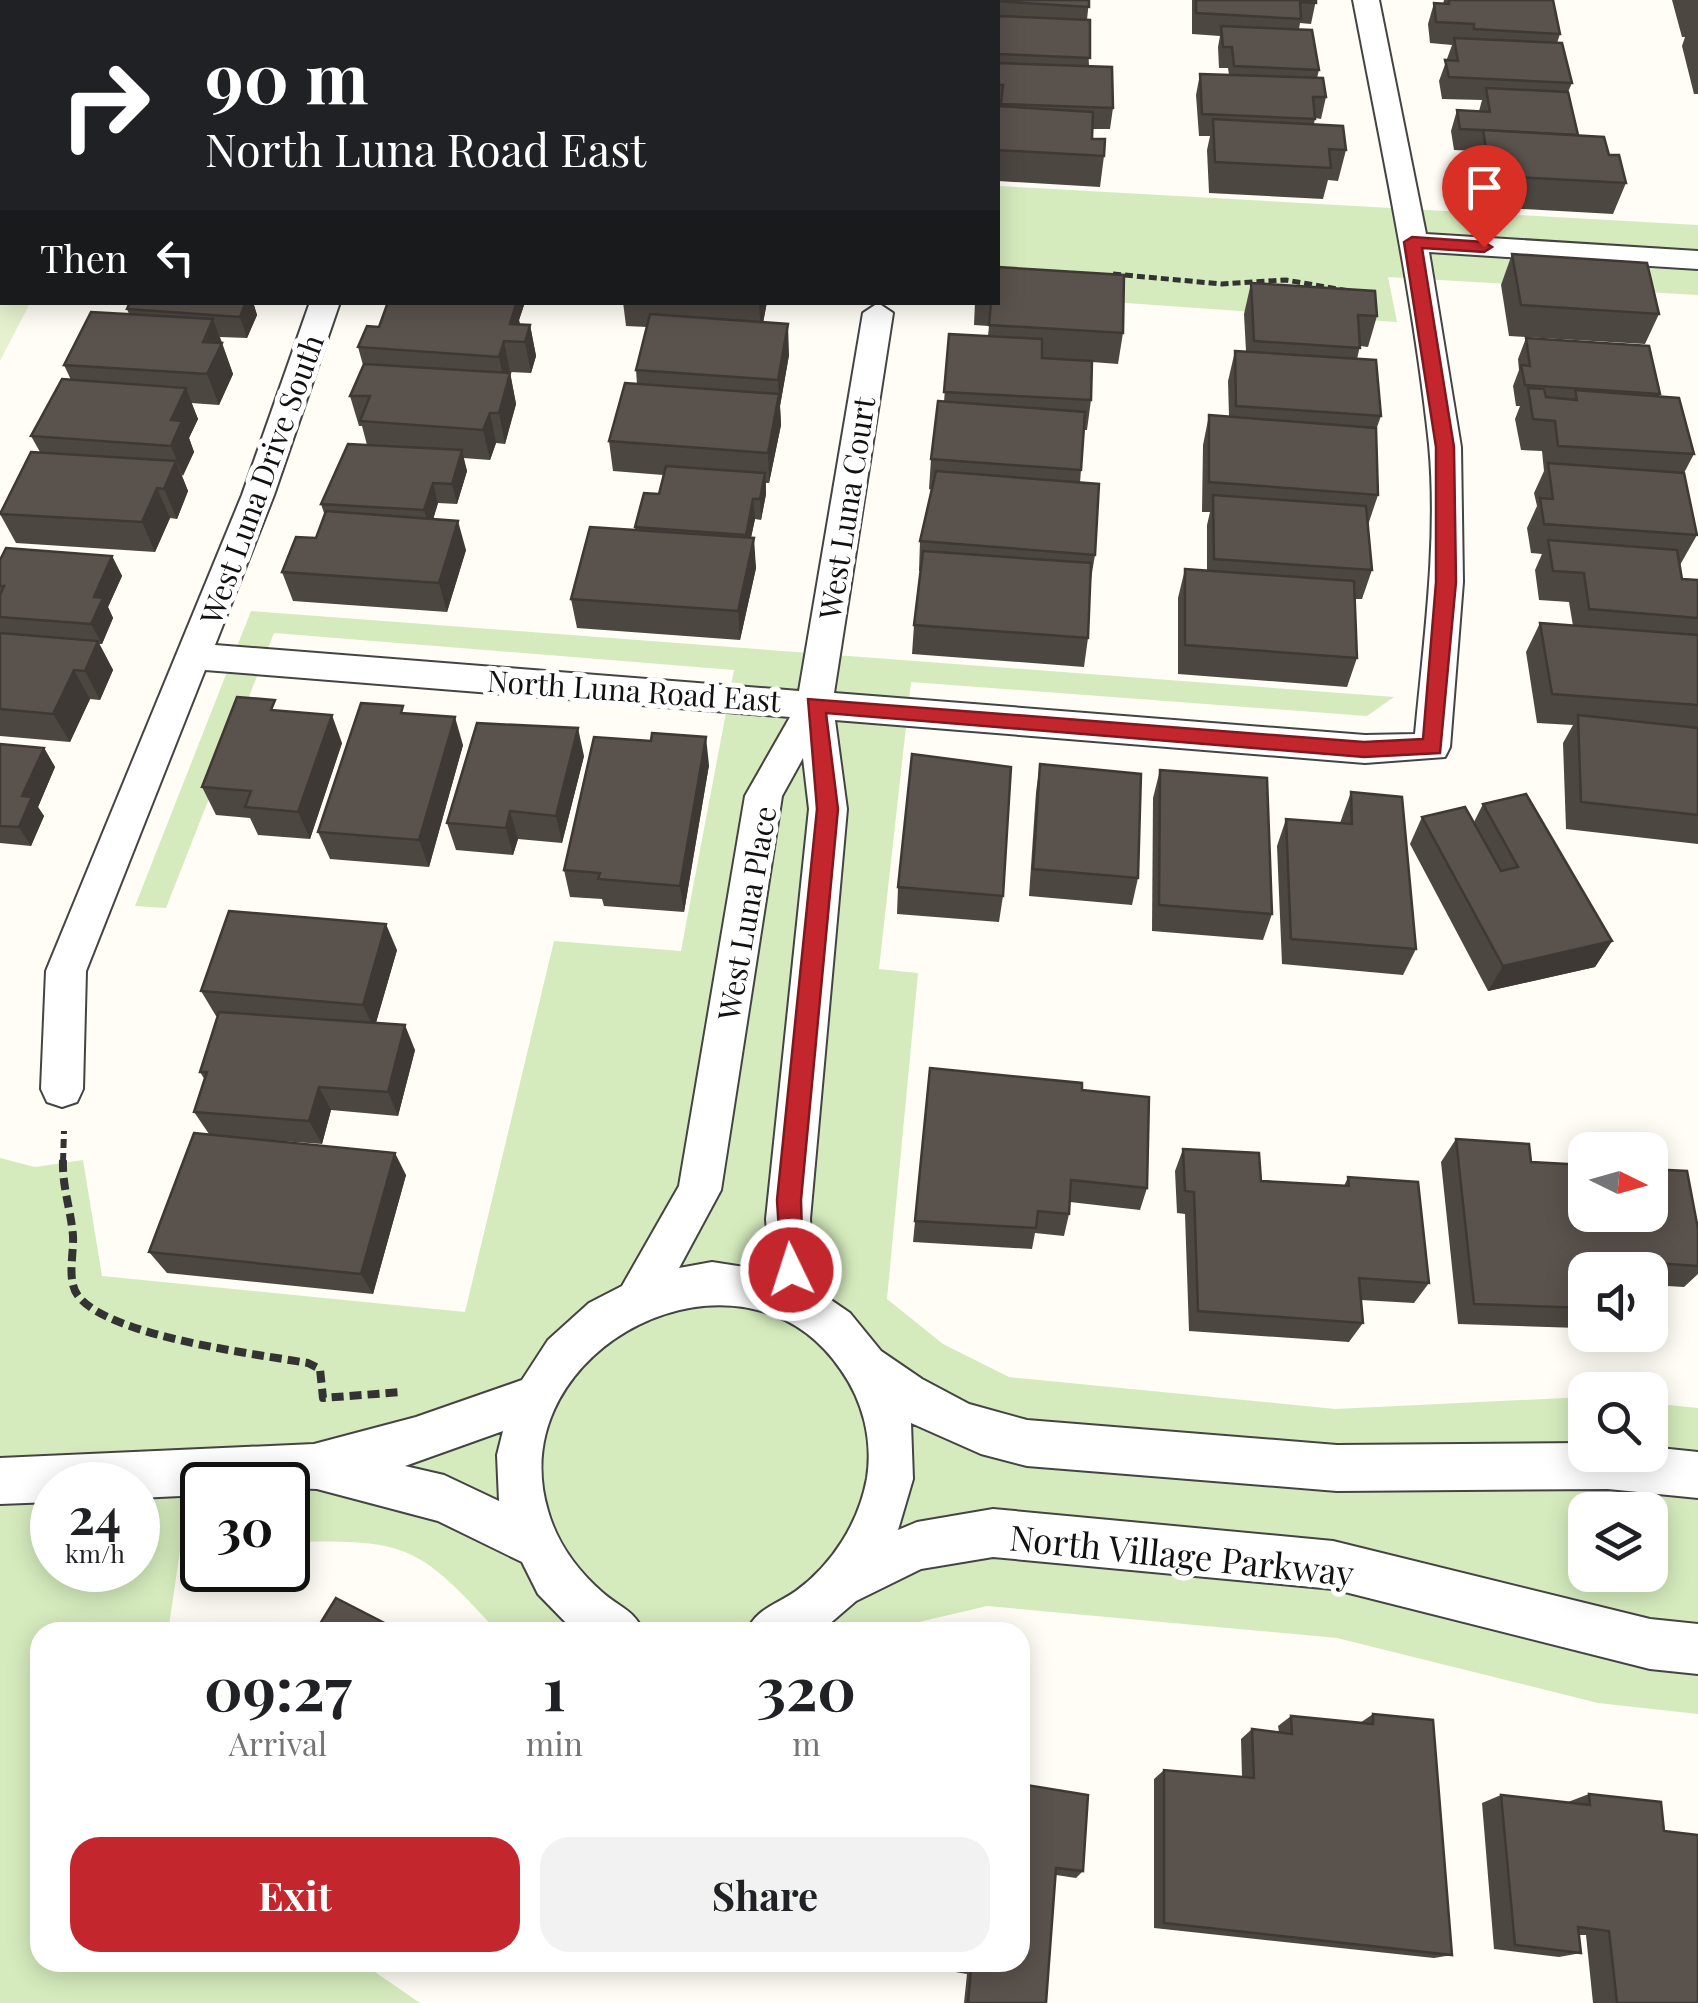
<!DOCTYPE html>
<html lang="en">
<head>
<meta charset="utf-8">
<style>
	:root { --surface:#fff; --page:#f2f2f2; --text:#202124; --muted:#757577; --accent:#c4262e }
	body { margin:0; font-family:"Playfair Display",serif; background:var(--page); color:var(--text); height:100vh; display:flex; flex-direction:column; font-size:38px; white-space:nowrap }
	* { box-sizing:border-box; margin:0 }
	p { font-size:32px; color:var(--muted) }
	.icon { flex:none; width:55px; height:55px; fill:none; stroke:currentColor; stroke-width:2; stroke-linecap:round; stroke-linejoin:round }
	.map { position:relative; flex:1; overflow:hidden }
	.panel { position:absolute; left:30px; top:1622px; width:1000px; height:350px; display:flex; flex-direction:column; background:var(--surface); border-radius:30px; box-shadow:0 5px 25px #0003 }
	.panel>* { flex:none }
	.banner { position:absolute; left:0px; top:0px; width:1000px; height:305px; box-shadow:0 5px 25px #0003; background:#202124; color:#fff; overflow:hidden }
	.needle { width:65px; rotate:95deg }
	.tools { position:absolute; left:1568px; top:1132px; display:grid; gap:20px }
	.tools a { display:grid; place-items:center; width:100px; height:100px; border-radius:20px; background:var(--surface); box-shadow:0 5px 25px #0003; font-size:50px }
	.speed { position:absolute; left:30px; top:1462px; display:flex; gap:20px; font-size:50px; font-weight:700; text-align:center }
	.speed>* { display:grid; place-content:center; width:130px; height:130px; border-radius:50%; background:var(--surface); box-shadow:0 5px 25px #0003; line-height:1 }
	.speed small { font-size:25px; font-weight:400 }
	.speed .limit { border:5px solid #111; border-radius:15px; background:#fff; color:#111 }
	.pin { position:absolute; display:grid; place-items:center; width:85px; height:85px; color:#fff; margin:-102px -42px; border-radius:50% 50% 50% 0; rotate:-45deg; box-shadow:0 0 10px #0007 }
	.pin .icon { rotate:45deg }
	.me { position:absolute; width:110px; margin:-55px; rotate:356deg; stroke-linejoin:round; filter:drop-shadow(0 0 8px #0008) }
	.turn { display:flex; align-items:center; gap:35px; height:210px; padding:0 40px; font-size:45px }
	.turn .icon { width:130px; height:130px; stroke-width:2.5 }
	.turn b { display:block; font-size:70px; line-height:85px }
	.then { display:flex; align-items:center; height:95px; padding:0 40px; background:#0003; gap:20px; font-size:38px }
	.eta { display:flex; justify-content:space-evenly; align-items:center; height:170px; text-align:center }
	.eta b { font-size:60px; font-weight:700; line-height:70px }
	.cta { display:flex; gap:20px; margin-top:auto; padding:20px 40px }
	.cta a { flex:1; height:115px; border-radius:30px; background:var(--accent); color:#fff; font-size:40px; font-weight:700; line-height:115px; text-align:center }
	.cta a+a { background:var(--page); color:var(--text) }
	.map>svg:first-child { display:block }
	.green { fill:#d5ebbd; fill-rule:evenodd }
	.pitch { fill:#e6f2cf }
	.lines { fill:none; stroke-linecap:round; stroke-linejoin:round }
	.street-casing { stroke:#444; stroke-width:4 }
	.path-far2 { stroke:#333; stroke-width:5; stroke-dasharray:8 4; stroke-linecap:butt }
	.path-far1 { stroke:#333; stroke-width:6; stroke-dasharray:9 5; stroke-linecap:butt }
	.path { stroke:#333; stroke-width:8; stroke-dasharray:12 6; stroke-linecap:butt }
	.street { fill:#fff; fill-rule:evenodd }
	.wall { fill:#4d4742 }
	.shaded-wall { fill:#3f3936 }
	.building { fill:#5a524d; stroke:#3f3936; stroke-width:2.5 }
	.route { fill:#c4262e; stroke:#7f191e; stroke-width:2.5 }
	.labels { text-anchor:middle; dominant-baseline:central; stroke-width:10; stroke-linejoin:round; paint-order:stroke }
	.street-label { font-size:30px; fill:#111; stroke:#fff }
	.near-street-label { font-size:35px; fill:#111; stroke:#fff }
</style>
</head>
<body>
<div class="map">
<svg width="1698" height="2003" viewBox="0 0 1698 2003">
	<rect width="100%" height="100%" fill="#fffdf5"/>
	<g class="green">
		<polygon points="998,186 1698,225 1698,295 1388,277 1397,322 998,294"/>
		<path d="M251,611L1394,697L1367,716L911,682L879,969L918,973L887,1299L943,1344L1009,1377L1335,1409L1585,1397V1455H1650V1403L1698,1408V1714L1598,1703L1337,1638L987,1606L919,1622L905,1632H498C418,1544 406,1539 288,1542V1485H202V1543L181,1544L168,1632H40V1962L362,1963L420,2003H0V1158L35,1167L83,1160L102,1276L465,1312L554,941L681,951L734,670L274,633L166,908L135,906ZM52,1485H138V1570H52ZM1585,1510H1650V1575H1585Z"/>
	</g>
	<polygon class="pitch" points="0,267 2,302 30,303 0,361"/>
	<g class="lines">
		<defs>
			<g id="street">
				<polygon points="900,0 926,0 926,2 901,2"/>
				<path d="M1353,0H1379L1426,234L1698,251V269L1429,252L1461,447L1463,582L1450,747L1445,757L1365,763L835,720L847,809L810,1219L815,1289L850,1313L881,1351L922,1379L969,1404L1027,1420L1337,1445L1585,1443V1455H1650V1447L1698,1452V1498L1608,1489L1337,1491L1027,1466L981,1454L911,1423L913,1479L898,1530L917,1522L993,1509L1333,1541L1650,1619L1698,1624V1674L1650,1669L1333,1589L993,1557L921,1569L856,1601L820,1632H747C755,1609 776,1605 796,1591C833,1564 859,1522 867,1478C873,1440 863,1401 841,1370C742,1224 499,1348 548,1511C557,1543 578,1571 602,1592C619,1607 636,1611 643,1632H575L538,1594L522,1562L438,1521L317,1489L202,1485V1495L138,1498V1485H52V1502L0,1504V1458L314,1444L416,1417L522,1380L548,1340L589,1303L622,1286L679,1186L745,796L790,717L205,670L86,971L83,1089L77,1102L62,1107L47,1102L41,1089L46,971L242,495L310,302H340L274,495L215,645L799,691L863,313L878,303L893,313L834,693L1365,735L1415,734C1424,639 1438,539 1429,444C1413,295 1381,147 1353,0ZM803,758L809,809L766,1219L770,1271L712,1262L679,1268L721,1190L782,796ZM503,1431L497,1455L499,1501L444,1475L405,1466Z"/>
			</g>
		</defs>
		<use href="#street" class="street-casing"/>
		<polyline class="path-far2" points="1113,274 1222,284 1286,280 1349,291"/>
		<polyline class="path-far1" points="63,1162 64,1131"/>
		<path class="path" d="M63,1160C62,1187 71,1210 73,1236C74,1255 66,1282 79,1297C112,1337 256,1354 308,1363L320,1369L323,1398L402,1392"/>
		<use href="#street" class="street"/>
	</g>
	<g class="wall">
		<polygon points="484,0 606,0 605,2"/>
		<polygon points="727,0 847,0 847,2 726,2"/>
		<polygon points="973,0 1089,0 1087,20 1089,66 1113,108 1110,129 1092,129 1092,139 1104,156 1100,187 998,181 998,2 973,2"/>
		<polygon points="1192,0 1316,0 1311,24 1300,23 1299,29 1319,70 1317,78 1326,97 1321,119 1315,118 1314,124 1346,150 1338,181 1328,180 1323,199 1209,193 1207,150 1210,136 1199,136 1196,95 1200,74 1229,75 1228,68 1219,68 1218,47 1220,36 1192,34"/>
		<polygon points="1444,0 1553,0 1560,34 1557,43 1572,83 1568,92 1577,135 1609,155 1626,183 1613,214 1468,206 1466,186 1476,151 1454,150 1451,131 1457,110 1479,111 1482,100 1442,99 1439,81 1452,45 1430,43 1428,24 1434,3 1443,4"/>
		<polygon points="1672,0 1698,0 1698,94 1694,94 1682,46 1685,37 1682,37"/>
		<polygon points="1512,254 1659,314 1645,344 1509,336 1501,285"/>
		<polygon points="1251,283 1377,316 1368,347 1360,346 1357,359 1381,416 1376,430 1378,495 1368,525 1372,570 1362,599 1355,599 1357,658 1347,687 1178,674 1178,598 1185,569 1207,571 1207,525 1210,512 1202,512 1203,445 1209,415 1229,416 1228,381 1235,351 1246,351 1244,314"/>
		<polygon points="129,302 253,302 257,315 247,338 220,337 233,374 219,405 191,403 198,419 189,438 194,452 182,476 188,491 177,519 170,518 155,552 16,543 0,514 40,452 31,436 71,380 64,365 129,314 127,309"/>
		<polygon points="388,302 525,302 519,320 520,325 530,325 536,356 531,373 510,372 516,404 505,444 496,443 490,460 463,458 467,471 457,504 438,503 433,519 466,550 447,612 293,601 282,572 316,538 325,516 321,504 367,445 362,426 359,426 350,396 363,365 358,347 379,327"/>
		<polygon points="623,302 767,302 763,322 789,355 780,406 781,425 769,483 766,483 766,494 761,520 755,519 751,538 756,568 740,640 577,628 571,599 635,530 635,527 659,494 663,475 613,471 609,441 637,384 636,370 647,327 626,326"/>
		<polygon points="975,302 998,302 1123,333 1118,364 1092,362 1091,400 1087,430 1084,430 1080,483 1095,555 1090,585 1088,638 1084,667 912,654 914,625 921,571 919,571 920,541 932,490 929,489 931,459 944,402 949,334 988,336 989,326 974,325"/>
		<polygon points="1526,338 1660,394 1659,396 1694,454 1684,473 1697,535 1680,565 1682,579 1698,580 1698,844 1566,829 1563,743 1573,725 1537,723 1526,652 1540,623 1573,626 1569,602 1539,600 1535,570 1542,554 1531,553 1527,528 1537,506 1534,493 1544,471 1542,451 1521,450 1515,419 1520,406 1516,406 1513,386 1519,370 1518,359"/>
		<polygon points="112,556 122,576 108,607 113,618 102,644 99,644 113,670 100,700 90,699 70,742 0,736 0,560"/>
		<polygon points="279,710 342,743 310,839 258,835 250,818 216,815 202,787"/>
		<polygon points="405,713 463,745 429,867 330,859 318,832"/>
		<polygon points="651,741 709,765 684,912 604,906 602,899 570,897 564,870"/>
		<polygon points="0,744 44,748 55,767 38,807 44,816 31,846 0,843"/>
		<polygon points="584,756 562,843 518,839 513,855 456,850 447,823"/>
		<polygon points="1040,764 1138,878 1132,905 1029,896 1036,792"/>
		<polygon points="1160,770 1272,914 1263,940 1152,931 1153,798"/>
		<polygon points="1351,792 1416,949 1403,975 1282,964 1277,846 1286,819 1340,823"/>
		<polygon points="1483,804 1612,941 1595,967 1488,991 1410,844 1422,817 1474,822"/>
		<polygon points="898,887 1003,896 999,922 897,914"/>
		<polygon points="397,950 376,1023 415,1050 398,1116 331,1110 322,1144 253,1139 406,1175 373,1294 167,1273 149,1252 209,1134 194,1112 205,1080 200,1072 218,1016 216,1016 201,991"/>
		<polygon points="930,1068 1082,1090 1147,1188 1140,1210 1070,1202 1069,1214 1064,1236 1035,1233 1032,1249 913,1242"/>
		<polygon points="1456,1139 1531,1162 1698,1229 1698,1274 1684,1287 1650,1285 1650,1270 1585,1270 1585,1322 1579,1328 1458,1324 1441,1162"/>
		<polygon points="1183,1149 1261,1181 1344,1186 1348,1177 1429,1283 1414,1303 1361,1300 1363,1323 1349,1342 1189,1331 1185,1214 1177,1213 1175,1171"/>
		<polygon points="1373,1714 1452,1955 1434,1958 1154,1928 1154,1779 1164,1770 1242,1777 1241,1739 1252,1729 1279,1732 1278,1726 1291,1716 1360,1723"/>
		<polygon points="1020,1784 1083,1871 1076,1878 1056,1875 1046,2003 964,2003 967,1974 896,1962 1020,1962"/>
		<polygon points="1589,1794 1664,1831 1698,2003 1593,2003 1586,1935 1579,1935 1581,1953 1559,1957 1494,1949 1482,1803 1501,1795 1568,1802"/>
	</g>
	<g class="shaded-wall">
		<polygon points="246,302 253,302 257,315 247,338 240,317"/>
		<polygon points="515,302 525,302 519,320 522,335 510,324 516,306"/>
		<polygon points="759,302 767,302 761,334"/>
		<polygon points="213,319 233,374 219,405 207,374 203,342"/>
		<polygon points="788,324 789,355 780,406 781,425 769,483 768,453 779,398 778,380"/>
		<polygon points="530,325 536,356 531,373 525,342"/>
		<polygon points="504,341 510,372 505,388 499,357"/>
		<polygon points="510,373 516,404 505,444 499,413"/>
		<polygon points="186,388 198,419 189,438 194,452 183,476 171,446 171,420"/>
		<polygon points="490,413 496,443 490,460 483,430"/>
		<polygon points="462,450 467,471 457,504 452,484"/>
		<polygon points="176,461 188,491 177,519 164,489"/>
		<polygon points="765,473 766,494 761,520 760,499"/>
		<polygon points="433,483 438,503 430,530 424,510"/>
		<polygon points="157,488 170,518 155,552 142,522"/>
		<polygon points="753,499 755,519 747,555 746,535"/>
		<polygon points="458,521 466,550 447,612 439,583"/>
		<polygon points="754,538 756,568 740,640 738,611"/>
		<polygon points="112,556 122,576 108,607 113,618 102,644 91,624 94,597"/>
		<polygon points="98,641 113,670 100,700 85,671"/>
		<polygon points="74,670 90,699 70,742 53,714"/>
		<polygon points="332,715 342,743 310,839 298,812"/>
		<polygon points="455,717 463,745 429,867 419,840"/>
		<polygon points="578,728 584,756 562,843 556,816"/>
		<polygon points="706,737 709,765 684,912 680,886"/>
		<polygon points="44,748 55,767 38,807 44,816 31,846 19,827 22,796"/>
		<polygon points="510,811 518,839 513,855 506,828"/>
		<polygon points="386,924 397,950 374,1029 363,1005"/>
		<polygon points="1612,941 1595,967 1488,991 1503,966"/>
		<polygon points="405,1025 415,1050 398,1116 388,1092"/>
		<polygon points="319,1087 331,1110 322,1144 309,1121"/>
		<polygon points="395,1153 406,1175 373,1294 361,1274"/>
	</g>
	<g class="building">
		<polygon points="255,0 344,0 343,2 253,2"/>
		<polygon points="484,0 574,0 573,2 483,2"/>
		<polygon points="727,0 751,0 801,2 726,2"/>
		<polygon points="978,0 1089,0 1089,7"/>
		<polygon points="1196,0 1316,0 1316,3 1300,2 1301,19 1196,13"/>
		<polygon points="1449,0 1553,0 1560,34 1474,29 1474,24 1436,22 1434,3 1449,4"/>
		<polygon points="998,16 1090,20 1090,58 998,54"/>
		<polygon points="1221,26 1312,30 1319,70 1234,66 1232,47 1223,47"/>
		<polygon points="1454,38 1562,43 1572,83 1449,77 1445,60 1458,61"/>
		<polygon points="998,63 1112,67 1113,108 1001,104 1003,85 998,85"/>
		<polygon points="1200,74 1323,78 1326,97 1313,97 1315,119 1202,114"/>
		<polygon points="1486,88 1568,92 1578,135 1460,129 1457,110 1490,112"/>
		<polygon points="998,106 1093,112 1092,139 1105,139 1104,156 998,150"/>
		<polygon points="1213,119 1343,126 1346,150 1329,149 1331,168 1215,162"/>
		<polygon points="1483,130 1604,137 1609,155 1619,155 1626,183 1479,175 1476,155 1487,155"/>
		<polygon points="1512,254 1647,263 1659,314 1521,305"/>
		<polygon points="998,267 1124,275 1123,333 989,325 991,302 998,302"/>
		<polygon points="1251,283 1375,291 1377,316 1358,315 1360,348 1254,341"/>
		<polygon points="130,302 246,302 240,317 127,309"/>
		<polygon points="388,302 492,302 516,304 510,324 530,325 525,342 504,341 499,357 358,347 367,326 379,327"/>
		<polygon points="91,312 213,319 203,342 222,343 207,374 64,365"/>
		<polygon points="650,314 788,324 778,380 636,370"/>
		<polygon points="949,334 1042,339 1042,358 1092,361 1091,400 944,392"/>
		<polygon points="1526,338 1649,346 1660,394 1525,385 1521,365 1530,366"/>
		<polygon points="1235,351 1376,360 1381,416 1236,406"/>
		<polygon points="364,364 510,373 499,413 490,413 483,430 360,421 370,396 350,396"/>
		<polygon points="62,379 186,388 171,420 182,421 171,446 31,436"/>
		<polygon points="625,383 779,394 768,453 609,441"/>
		<polygon points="1528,388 1544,389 1546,397 1577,400 1575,390 1679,398 1694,454 1558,446 1555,421 1533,419"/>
		<polygon points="938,401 1085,412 1081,470 931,459"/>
		<polygon points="1209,415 1376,428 1378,495 1209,482"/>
		<polygon points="348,444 462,450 452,484 433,483 424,510 321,504"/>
		<polygon points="31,452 176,461 164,489 157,488 142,522 0,514"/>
		<polygon points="1548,463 1684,473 1697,535 1544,524 1540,498 1553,499"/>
		<polygon points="666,466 765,473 760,499 753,499 746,535 635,527 644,493 659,494"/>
		<polygon points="936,471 1099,484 1095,555 920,541"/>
		<polygon points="1213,495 1366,506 1372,570 1214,559"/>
		<polygon points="326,511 458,521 439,583 282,572 296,537 316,538"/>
		<polygon points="590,527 754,538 738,611 571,599"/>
		<polygon points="1548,540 1677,550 1682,579 1698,580 1698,618 1589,609 1584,573 1553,571"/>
		<polygon points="6,548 112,556 94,597 103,598 91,624 0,617 0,595 4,586 0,586 0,560"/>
		<polygon points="923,551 1091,563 1088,638 914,625"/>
		<polygon points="1185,569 1354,581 1357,658 1185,645"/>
		<polygon points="1540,623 1698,635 1698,705 1552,694"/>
		<polygon points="0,633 98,641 85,671 74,670 53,714 0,709"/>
		<polygon points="237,697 275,700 271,710 332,715 298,812 245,807 251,791 202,787"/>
		<polygon points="361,703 403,706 401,713 455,717 419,840 318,832"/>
		<polygon points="1578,715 1698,728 1698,815 1581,802"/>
		<polygon points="477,723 578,728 556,816 510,811 506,828 447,823"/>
		<polygon points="652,733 706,737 680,886 598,879 600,873 564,870 594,737 651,741"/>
		<polygon points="0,744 44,748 22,796 32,797 19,827 0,826"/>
		<polygon points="912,754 1011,767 1003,896 898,887"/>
		<polygon points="1040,764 1141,774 1138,878 1033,869"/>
		<polygon points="1160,770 1267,778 1272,914 1159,905"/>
		<polygon points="1351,792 1402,797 1416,949 1291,939 1286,819 1352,824"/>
		<polygon points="1526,794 1612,941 1503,966 1422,817 1465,807 1501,871 1518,867 1483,804"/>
		<polygon points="229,911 386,924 363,1005 201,991"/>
		<polygon points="219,1012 405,1025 388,1092 319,1087 309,1121 194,1112 207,1072 200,1072"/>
		<polygon points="930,1068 1082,1083 1082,1090 1149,1097 1147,1188 1071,1180 1069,1214 1038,1211 1036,1228 915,1221"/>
		<polygon points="194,1133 395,1153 361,1274 149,1252"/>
		<polygon points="1456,1139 1529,1144 1531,1162 1585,1165 1585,1215 1650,1215 1650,1169 1687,1171 1698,1229 1698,1266 1626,1261 1627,1270 1585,1270 1585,1308 1474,1304"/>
		<polygon points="1183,1149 1259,1153 1261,1181 1349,1186 1348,1177 1418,1182 1429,1283 1359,1278 1363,1323 1198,1311 1194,1192 1185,1191"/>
		<polygon points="336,1598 402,1632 315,1632"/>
		<polygon points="1373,1714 1433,1720 1452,1955 1164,1923 1164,1770 1254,1778 1252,1729 1292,1734 1291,1716 1373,1724"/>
		<polygon points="1020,1784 1088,1795 1083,1871 1056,1868 1046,2003 968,2003 971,1970 921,1962 1020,1962"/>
		<polygon points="1589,1794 1661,1802 1664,1831 1698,1835 1698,2003 1617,2003 1609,1931 1578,1927 1581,1953 1515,1945 1501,1795 1590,1805"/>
	</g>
	<polygon class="route" points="1412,237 1484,242 1492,247 1484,252 1422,248 1454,447 1456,582 1440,753 1364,757 826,713 838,809 801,1200 803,1270 800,1278 782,1278 777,1200 817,809 808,699 1364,742 1423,739 1436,582 1436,447 1404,242"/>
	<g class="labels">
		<g class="street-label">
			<text transform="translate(261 479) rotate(-70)">West Luna Drive South</text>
			<text transform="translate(846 508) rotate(-81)">West Luna Court</text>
			<text transform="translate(634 690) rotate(4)">North Luna Road East</text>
			<text transform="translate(746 913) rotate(-80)">West Luna Place</text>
		</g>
		<g class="near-street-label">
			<text transform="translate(1182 1554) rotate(6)">North Village Parkway</text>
		</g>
	</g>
</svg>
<div class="tools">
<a><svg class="needle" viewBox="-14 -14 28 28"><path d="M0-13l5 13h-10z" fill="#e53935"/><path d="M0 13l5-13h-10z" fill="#757577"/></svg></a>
<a><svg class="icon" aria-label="sound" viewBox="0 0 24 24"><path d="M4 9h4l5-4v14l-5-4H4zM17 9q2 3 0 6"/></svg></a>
<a><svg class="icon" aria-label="search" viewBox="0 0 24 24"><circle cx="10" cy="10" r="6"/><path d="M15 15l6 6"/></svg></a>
<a><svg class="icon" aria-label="layers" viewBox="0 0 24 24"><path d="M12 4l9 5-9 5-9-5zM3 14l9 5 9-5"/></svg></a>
</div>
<div class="speed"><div>24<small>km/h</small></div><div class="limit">30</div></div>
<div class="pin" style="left:1484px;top:247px;background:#d93025"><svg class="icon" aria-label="arrive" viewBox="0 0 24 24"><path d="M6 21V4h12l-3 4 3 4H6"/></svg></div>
<svg class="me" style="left:791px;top:1270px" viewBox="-20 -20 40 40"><circle r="17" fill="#c4262e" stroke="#fff" stroke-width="3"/><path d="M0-11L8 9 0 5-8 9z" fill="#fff"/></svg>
<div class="banner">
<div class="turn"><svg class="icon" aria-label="right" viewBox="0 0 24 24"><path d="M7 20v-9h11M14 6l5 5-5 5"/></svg><div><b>90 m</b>North Luna Road East</div></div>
<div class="then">Then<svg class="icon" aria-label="left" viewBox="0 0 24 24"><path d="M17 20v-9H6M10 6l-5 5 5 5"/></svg></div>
</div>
<section class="panel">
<div class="eta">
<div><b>09:27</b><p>Arrival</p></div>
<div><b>1</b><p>min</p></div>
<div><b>320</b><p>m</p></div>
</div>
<div class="cta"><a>Exit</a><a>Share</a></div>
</section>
</div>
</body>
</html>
